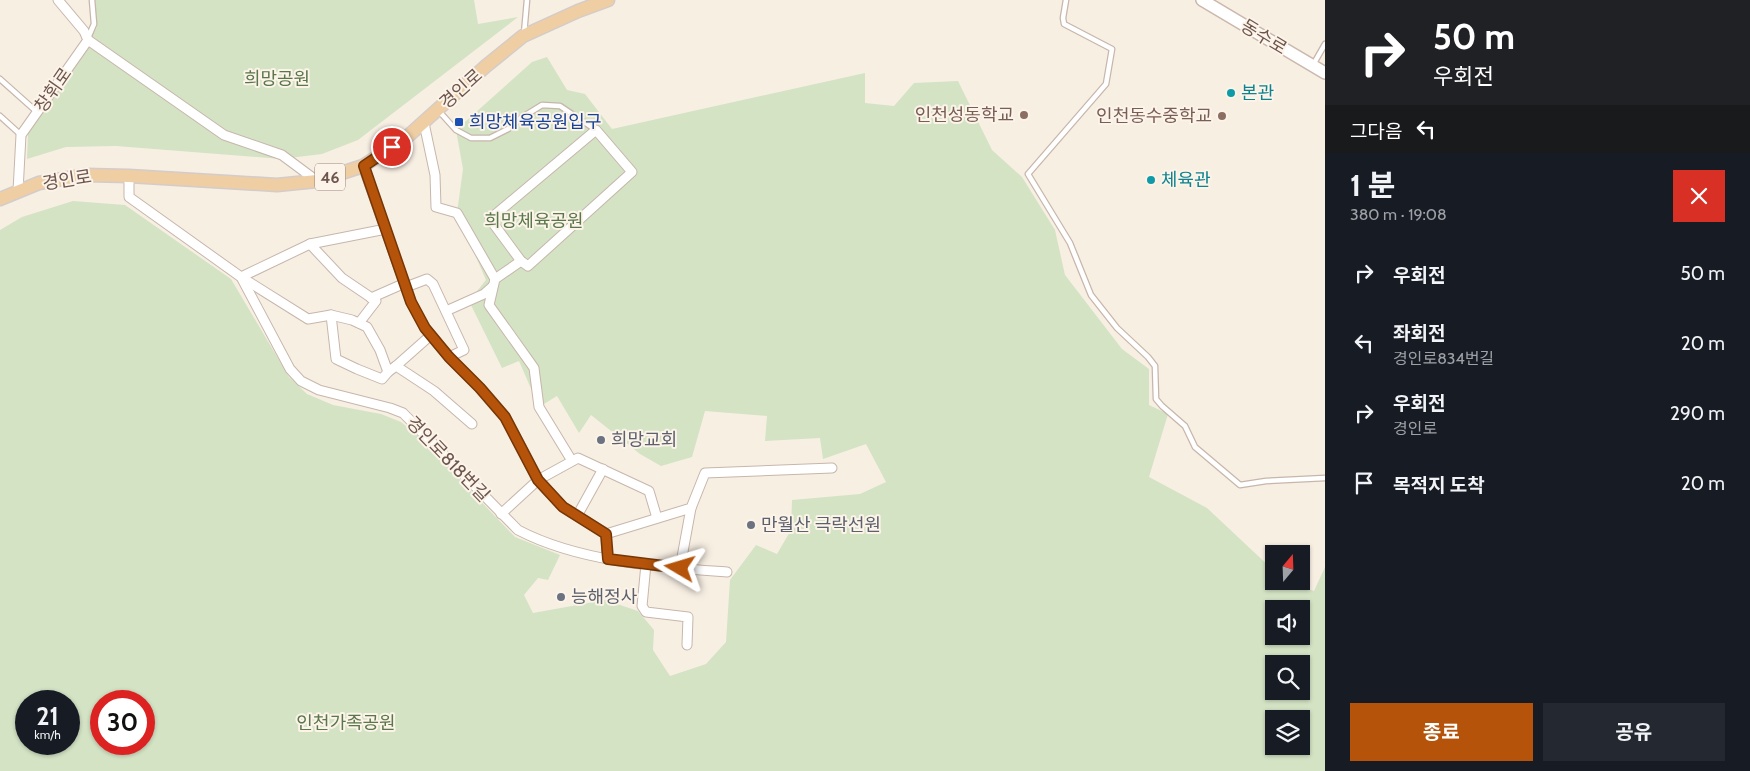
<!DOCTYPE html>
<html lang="ko">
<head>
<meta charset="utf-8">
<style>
	:root { --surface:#171b24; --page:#242831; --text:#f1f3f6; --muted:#9ea1a6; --accent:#b45309 }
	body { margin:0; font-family:Cabin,"Noto Sans KR",sans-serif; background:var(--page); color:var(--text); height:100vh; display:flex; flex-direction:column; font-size:19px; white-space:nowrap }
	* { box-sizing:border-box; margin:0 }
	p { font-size:16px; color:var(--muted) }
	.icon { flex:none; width:28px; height:28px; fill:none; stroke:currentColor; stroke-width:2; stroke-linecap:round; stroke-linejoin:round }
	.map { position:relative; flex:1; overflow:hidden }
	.side { display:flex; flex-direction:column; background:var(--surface); width:425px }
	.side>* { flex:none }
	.top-card { background:#202124; color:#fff; overflow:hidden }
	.needle { width:32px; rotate:19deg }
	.tools { position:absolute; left:1265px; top:545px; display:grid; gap:10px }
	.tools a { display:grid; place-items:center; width:45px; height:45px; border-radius:0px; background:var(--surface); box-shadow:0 1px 4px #0004; font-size:25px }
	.speed { position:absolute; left:15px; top:690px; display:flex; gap:10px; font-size:25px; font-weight:700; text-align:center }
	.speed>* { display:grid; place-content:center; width:65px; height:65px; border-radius:50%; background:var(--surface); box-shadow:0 1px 4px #0004; line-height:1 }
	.speed small { font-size:12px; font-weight:400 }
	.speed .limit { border:8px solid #d22; background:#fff; color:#111 }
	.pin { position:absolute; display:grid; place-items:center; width:42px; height:42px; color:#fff; margin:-21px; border:2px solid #fff; border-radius:50%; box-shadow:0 1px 5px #0007 }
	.me { position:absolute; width:55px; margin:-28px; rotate:277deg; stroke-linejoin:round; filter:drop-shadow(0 0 4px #0008) }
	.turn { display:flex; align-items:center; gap:18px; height:105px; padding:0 25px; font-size:22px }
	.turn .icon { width:65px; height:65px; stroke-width:2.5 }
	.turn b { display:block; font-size:35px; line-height:42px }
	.then { display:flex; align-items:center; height:48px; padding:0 25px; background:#0003; gap:10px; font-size:19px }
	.round { display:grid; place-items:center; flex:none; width:52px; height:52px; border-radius:0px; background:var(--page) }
	.overview { display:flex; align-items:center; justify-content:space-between; height:85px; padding:0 25px }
	h1 { font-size:30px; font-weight:700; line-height:38px }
	.button { display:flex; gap:10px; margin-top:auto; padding:10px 25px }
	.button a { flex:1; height:58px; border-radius:0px; background:var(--accent); color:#fff; font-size:20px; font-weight:700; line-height:58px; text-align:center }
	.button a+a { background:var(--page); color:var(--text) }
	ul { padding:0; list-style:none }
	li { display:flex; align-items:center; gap:15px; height:70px; padding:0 25px }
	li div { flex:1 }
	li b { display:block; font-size:19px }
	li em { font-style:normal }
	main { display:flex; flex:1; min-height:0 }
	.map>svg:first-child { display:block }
	.green { fill:#d3e3c4; fill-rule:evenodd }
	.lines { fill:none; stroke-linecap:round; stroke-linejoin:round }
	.lane-casing { stroke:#c7b6ac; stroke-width:7 }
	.street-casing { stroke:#c7b6ac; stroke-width:11 }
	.secondary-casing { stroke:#ccb8ac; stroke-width:14 }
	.primary-casing { stroke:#d3ccca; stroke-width:15 }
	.lane { stroke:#fff; stroke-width:4.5 }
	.street { stroke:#fff; stroke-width:9 }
	.secondary { stroke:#fff; stroke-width:11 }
	.primary { stroke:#efcea4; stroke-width:12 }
	.route-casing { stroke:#753606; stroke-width:12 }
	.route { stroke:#b45309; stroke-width:9 }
	.culture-dot { fill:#0f9aa8; stroke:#fcf3e9; stroke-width:2 }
	.education-dot { fill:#8d6e63; stroke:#fcf3e9; stroke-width:2 }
	.transit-dot { fill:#1a4fb4; stroke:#fcf3e9; stroke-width:2 }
	.worship-dot { fill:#6b7280; stroke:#fcf3e9; stroke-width:2 }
	.labels { text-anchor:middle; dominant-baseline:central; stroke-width:4; stroke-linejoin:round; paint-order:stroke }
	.shield { fill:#fcf3e9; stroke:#98857c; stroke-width:1 }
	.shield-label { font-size:16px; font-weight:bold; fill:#6d564d }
	.street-label { font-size:18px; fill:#6d564d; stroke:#fcf3e9 }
	.park-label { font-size:18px; fill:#59774a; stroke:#fcf3e9 }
	.culture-label { font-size:18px; fill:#0d838f; stroke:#fcf3e9; text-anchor:start }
	.education-label { font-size:18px; fill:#785e54; stroke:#fcf3e9; text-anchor:end }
	.transit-label { font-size:18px; fill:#164399; stroke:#fcf3e9; text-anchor:start }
	.worship-label { font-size:18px; fill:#5b616d; stroke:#fcf3e9; text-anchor:start }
</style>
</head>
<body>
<main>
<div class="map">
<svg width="1325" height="771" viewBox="0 0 1325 771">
	<rect width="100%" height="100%" fill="#f8efe3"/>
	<g class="green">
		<polygon points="95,0 474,0 478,24 518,17 358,140 322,154 281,159 116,146 66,147 27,159 28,133 97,27"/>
		<path d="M547,57L567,90L585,94L612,129L865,73V103L894,106L914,83L958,81L992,150L1022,177L1055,230L1065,275L1122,349L1149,369V405L1168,414L1149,477L1207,508L1274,571V581H1285L1314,591L1325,567V771H0V230L22,217L73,201L125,205L231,279L289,377L307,394L333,405L381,414L401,422L417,435L515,537L560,555L548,580L538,578L524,595L533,613L605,600L638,611L654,630L653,650L670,676L706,664L726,642L730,580L756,545L777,554L791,530L792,500L860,494L886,482L866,444L823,459L820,438L765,441L767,416L705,411L692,457L661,466L640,454L591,415L579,433L557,396L539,407L519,361L502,368L469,301L486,280L457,213L463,169L456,130L532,62ZM1274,609H1301V636H1274ZM1274,664H1301V691H1274ZM26,701H69V744H26ZM101,701H144V744H101ZM1274,719H1301V746H1274Z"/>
	</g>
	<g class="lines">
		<defs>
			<g id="lane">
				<polyline points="1066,0 1063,18 1064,24 1112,49 1106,84 1028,174 1070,243 1091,295 1117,328 1148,357 1155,366 1156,399 1162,406 1185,426 1195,447 1240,485 1266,481 1325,478"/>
				<polyline points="524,34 527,0"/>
				<polyline points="88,38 94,24 92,0"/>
				<polyline points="1313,65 1325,44"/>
				<polyline points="0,79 37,112"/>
				<polyline points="438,110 456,130 471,138 490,138 508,129 521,118 542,105 560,106 596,130"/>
				<polyline points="0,116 21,135"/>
			</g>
			<g id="street">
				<polyline points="88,40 224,135 282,155 317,181"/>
				<polyline points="424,123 435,175 436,207 457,213 495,279"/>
				<polygon points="596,130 632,172 528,266 521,261 490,219"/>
				<polyline points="363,166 411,302 425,328 449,357 480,388 505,417 538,480 563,507 606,534 691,508 705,473 832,468"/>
				<path d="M129,176V197L241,277L290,369L301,381L319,390L390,408L403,413L518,530C579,562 659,567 727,572"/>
				<polyline points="18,191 21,135 88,40 84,31 58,0"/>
				<polyline points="310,244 342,278 376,301 359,323"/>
				<polyline points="521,261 495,279 489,305 534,368 539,407 572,461"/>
				<polyline points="241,277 308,319 331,315 352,320 367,327 380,350 388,372 396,366 434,391 472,424"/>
				<polyline points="241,277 310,244 386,229"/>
				<polyline points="406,287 427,279 433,284 464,350 449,357"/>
				<polyline points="371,298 405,283"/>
				<polyline points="446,311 484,294 493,286"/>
				<polyline points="331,315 336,359 357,369 382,379 388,372"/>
				<polyline points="396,366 431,335"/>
				<polyline points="501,514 538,480 578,458 649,491 657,518"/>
				<polyline points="577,516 603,469"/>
				<polyline points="606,534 607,559"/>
				<polyline points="646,564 642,606 646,612 688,617 687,645"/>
				<polyline points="680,568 691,508"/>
			</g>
			<polyline id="secondary" points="1202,0 1325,73"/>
			<polyline id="primary" points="0,199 39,183 86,175 129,176 277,185 317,181 363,166 407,137 486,66 523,36 578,11 608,0"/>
		</defs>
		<use href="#lane" class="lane-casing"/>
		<use href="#street" class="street-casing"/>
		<use href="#secondary" class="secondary-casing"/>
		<use href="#primary" class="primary-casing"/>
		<use href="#lane" class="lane"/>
		<use href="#street" class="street"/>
		<use href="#secondary" class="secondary"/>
		<use href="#primary" class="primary"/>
	</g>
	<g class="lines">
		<defs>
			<polyline id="route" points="392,147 364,166 411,302 425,328 449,357 480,388 505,417 538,480 563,507 606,534 608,559 680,568"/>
		</defs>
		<use href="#route" class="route-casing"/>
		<use href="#route" class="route"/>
	</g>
	<g class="culture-dot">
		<circle cx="1231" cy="93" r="5"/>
		<circle cx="1151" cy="180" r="5"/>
	</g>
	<g class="education-dot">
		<circle cx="1024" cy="115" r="5"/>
		<circle cx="1222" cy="116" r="5"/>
	</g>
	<rect class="transit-dot" x="454" y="117" width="10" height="10" rx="2.5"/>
	<g class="worship-dot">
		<circle cx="601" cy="440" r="5"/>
		<circle cx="751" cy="525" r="5"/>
		<circle cx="561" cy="597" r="5"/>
	</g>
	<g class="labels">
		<rect class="shield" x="315" y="163.5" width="30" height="27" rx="4"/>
		<g class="shield-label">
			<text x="330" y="177">46</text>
		</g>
		<g class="street-label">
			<text transform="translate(1264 37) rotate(31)">동수로</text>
			<text transform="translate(461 89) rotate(-42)">경인로</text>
			<text transform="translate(53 90) rotate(-55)">창휘로</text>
			<text transform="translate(67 180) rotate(-9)">경인로</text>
			<text transform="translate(448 459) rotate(46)">경인로818번길</text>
		</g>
		<g class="park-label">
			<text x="277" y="79">희망공원</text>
			<text x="534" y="221">희망체육공원</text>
			<text x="346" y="723">인천가족공원</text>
		</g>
		<g class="culture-label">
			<text x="1241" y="93">본관</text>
			<text x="1161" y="180">체육관</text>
		</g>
		<g class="education-label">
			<text x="1014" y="115">인천성동학교</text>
			<text x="1212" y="116">인천동수중학교</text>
		</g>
		<g class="transit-label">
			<text x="469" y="122">희망체육공원입구</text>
		</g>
		<g class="worship-label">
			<text x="611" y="440">희망교회</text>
			<text x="761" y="525">만월산 극락선원</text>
			<text x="571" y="597">능해정사</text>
		</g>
	</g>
</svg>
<div class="tools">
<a><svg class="needle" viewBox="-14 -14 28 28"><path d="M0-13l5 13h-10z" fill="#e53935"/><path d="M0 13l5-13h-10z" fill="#9ea1a6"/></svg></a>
<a><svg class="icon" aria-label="sound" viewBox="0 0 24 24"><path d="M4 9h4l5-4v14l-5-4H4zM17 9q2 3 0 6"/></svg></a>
<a><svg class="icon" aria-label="search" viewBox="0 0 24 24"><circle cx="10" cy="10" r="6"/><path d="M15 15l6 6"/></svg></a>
<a><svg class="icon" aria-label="layers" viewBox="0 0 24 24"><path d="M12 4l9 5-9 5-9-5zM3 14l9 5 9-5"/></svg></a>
</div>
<div class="speed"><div>21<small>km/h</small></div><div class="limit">30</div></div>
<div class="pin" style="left:392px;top:147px;background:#d93025"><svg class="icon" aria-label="arrive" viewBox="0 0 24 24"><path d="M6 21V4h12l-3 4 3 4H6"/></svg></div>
<svg class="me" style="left:680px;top:568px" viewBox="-20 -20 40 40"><path d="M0-17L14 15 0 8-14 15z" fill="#b45309" stroke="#fff" stroke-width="4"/></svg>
</div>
<section class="side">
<div class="top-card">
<div class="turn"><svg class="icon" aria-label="right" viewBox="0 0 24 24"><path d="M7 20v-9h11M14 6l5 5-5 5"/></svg><div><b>50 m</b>우회전</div></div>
<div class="then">그다음<svg class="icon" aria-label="left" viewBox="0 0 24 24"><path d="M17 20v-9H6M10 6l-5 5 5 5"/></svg></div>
</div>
<div class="overview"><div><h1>1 분</h1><p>380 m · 19:08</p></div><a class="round" style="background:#d93025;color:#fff"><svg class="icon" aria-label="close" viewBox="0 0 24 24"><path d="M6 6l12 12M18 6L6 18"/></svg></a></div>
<ul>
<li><svg class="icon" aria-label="right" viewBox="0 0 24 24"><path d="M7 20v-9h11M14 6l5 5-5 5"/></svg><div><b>우회전</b></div><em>50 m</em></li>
<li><svg class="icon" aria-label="left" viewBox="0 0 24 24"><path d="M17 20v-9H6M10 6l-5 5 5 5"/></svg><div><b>좌회전</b><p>경인로834번길</p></div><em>20 m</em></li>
<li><svg class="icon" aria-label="right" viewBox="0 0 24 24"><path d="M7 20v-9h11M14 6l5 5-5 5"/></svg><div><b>우회전</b><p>경인로</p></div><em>290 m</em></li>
<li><svg class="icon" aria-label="arrive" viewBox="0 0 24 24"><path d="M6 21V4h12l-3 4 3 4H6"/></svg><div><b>목적지 도착</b></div><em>20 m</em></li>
</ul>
<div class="button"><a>종료</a><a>공유</a></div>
</section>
</main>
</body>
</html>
